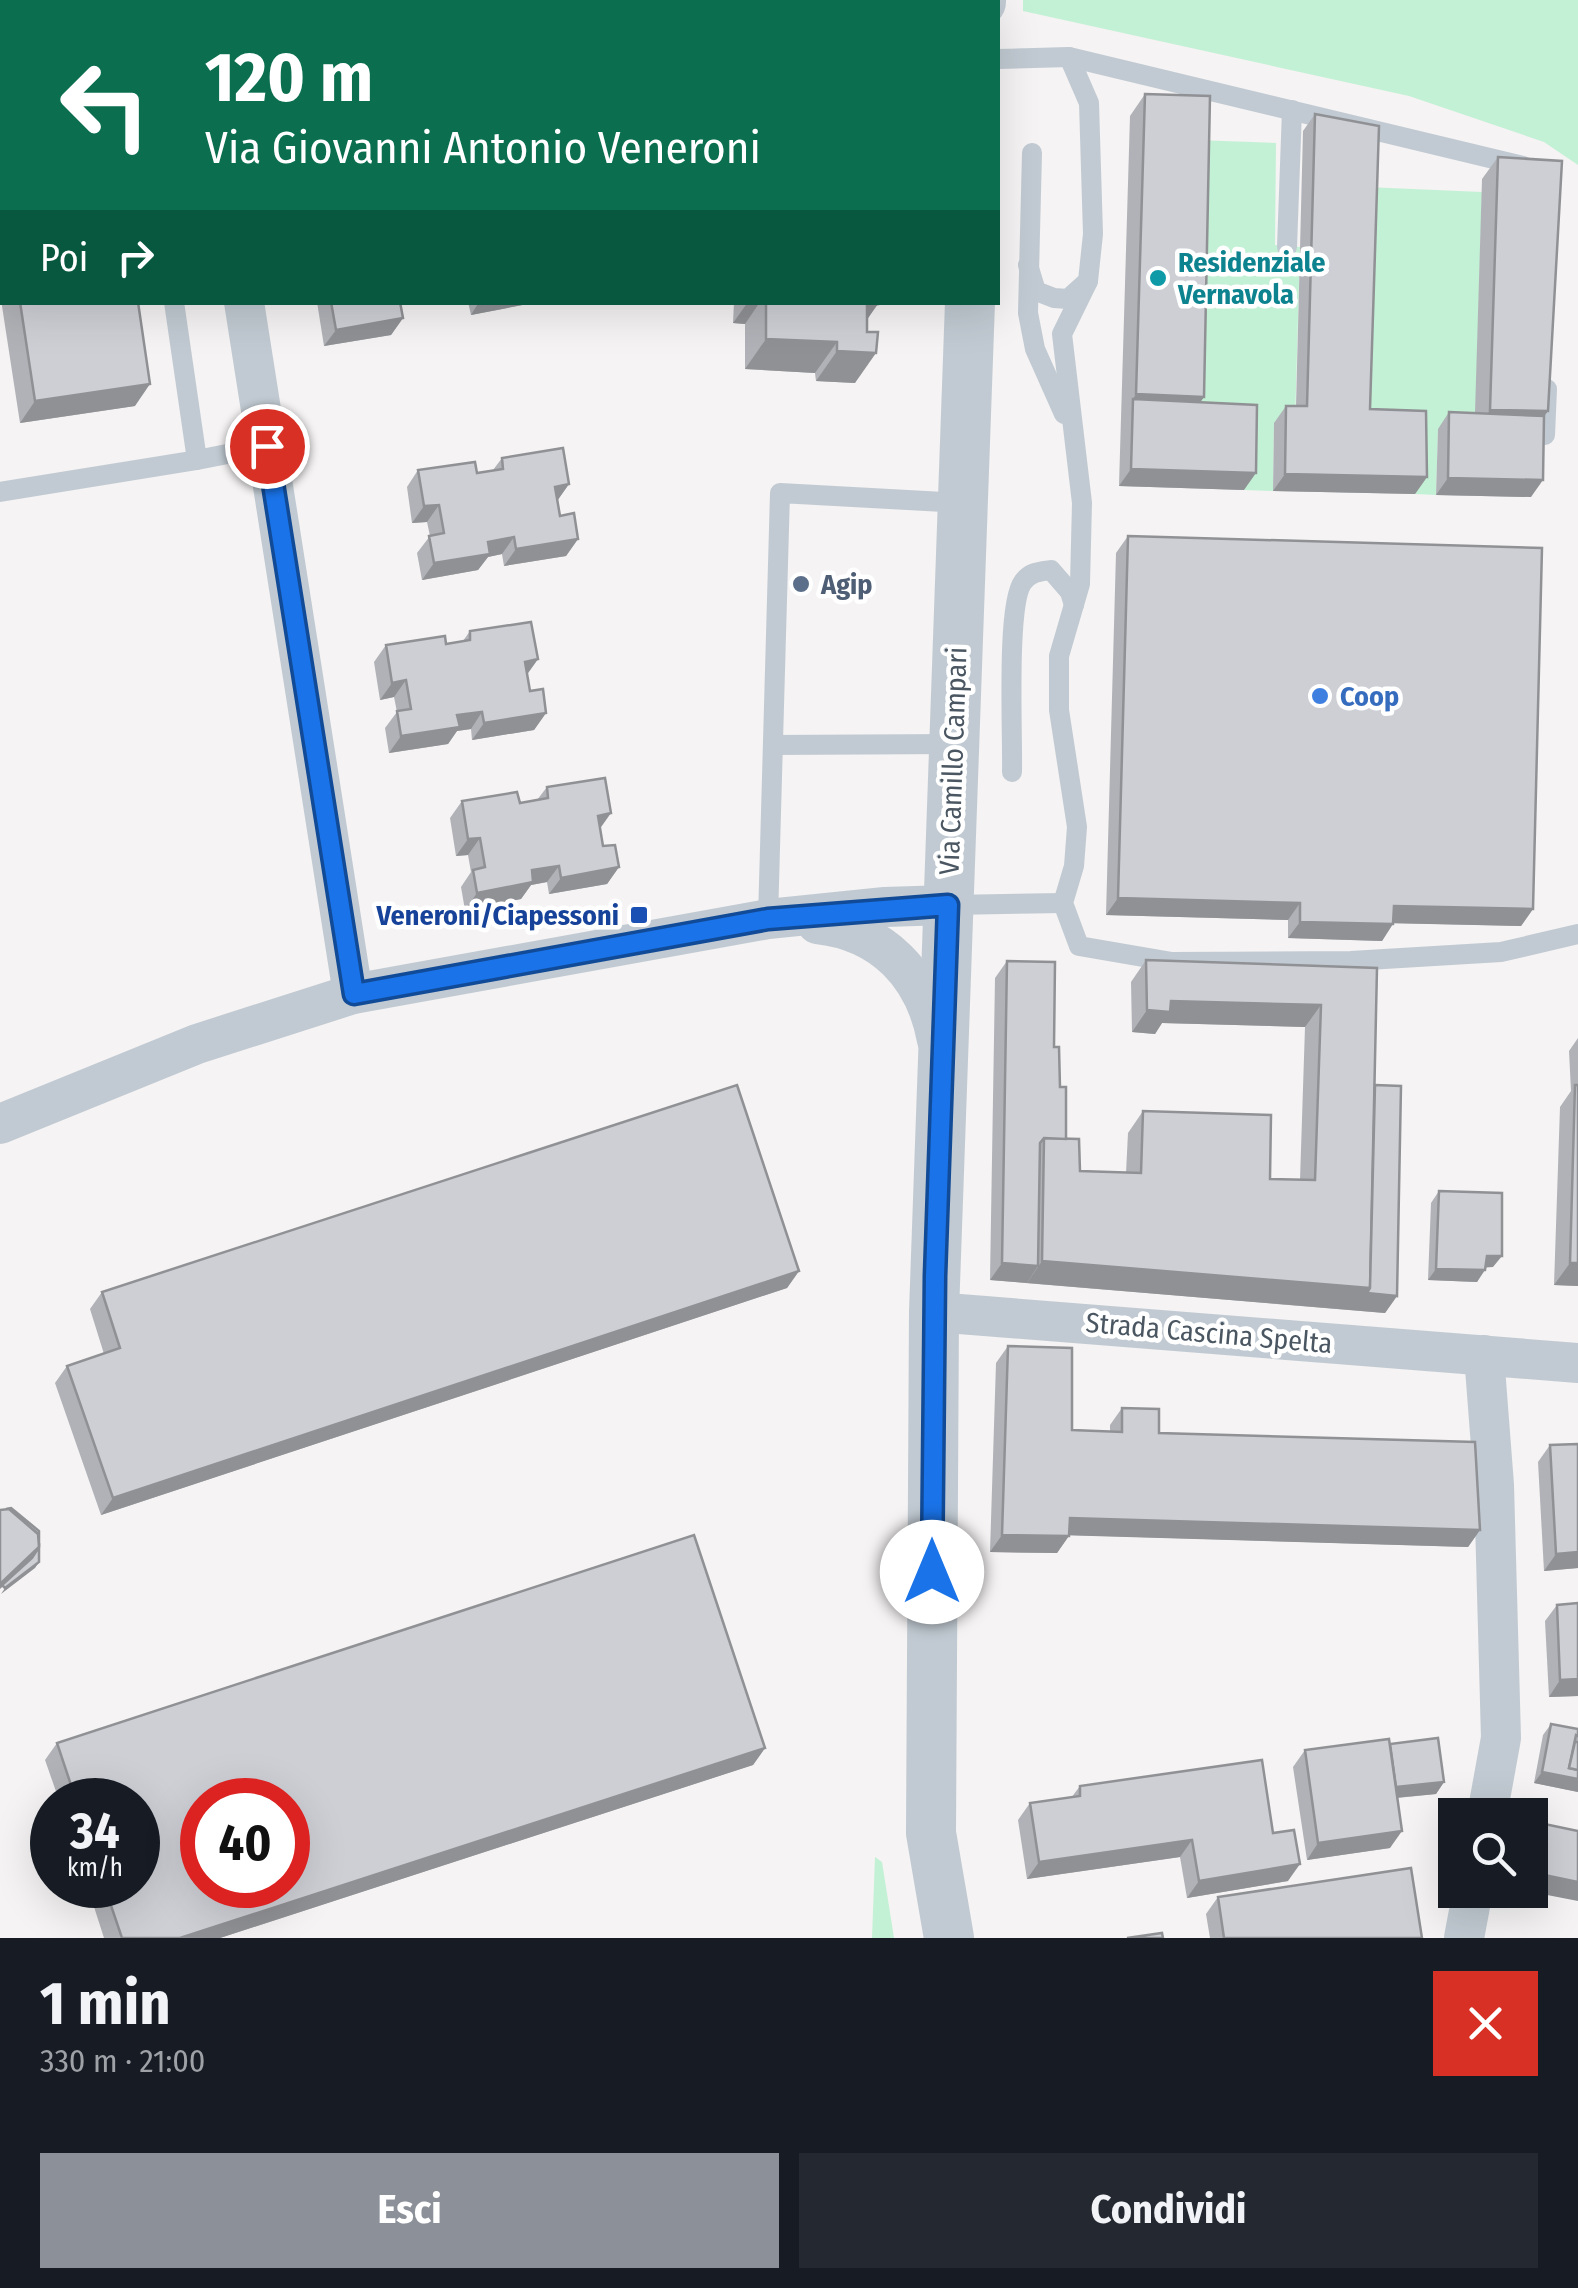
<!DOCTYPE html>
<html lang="it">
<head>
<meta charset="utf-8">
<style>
	:root { --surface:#171b24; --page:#242831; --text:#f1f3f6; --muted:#9ea1a6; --accent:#8c9099 }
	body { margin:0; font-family:"Fira Sans Condensed",sans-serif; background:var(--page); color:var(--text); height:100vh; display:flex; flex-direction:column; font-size:38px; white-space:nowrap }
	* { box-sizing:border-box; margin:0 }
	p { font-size:32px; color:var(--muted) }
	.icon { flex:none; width:55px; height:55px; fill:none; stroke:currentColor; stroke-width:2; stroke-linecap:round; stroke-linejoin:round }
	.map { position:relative; height:1938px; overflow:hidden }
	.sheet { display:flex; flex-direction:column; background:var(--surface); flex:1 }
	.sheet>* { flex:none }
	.top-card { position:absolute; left:0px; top:0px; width:1000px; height:305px; box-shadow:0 10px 40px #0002; background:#0b6e4f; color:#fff; overflow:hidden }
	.tools { position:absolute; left:1438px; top:1798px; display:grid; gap:20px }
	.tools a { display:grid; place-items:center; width:110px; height:110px; border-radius:0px; background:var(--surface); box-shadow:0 10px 40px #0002; font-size:50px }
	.speed { position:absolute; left:30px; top:1778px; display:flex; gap:20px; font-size:50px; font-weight:700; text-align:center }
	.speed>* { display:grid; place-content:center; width:130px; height:130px; border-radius:50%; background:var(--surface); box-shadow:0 10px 40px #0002; line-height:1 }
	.speed small { font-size:25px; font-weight:400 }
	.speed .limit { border:15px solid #d22; background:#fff; color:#111 }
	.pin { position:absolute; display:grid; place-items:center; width:85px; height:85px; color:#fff; margin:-42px; border:5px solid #fff; border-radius:50%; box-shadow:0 2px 10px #0007 }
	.me { position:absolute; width:110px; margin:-55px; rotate:0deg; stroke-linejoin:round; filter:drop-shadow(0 0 8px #0008) }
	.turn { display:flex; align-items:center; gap:35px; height:210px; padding:0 40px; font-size:45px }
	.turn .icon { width:130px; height:130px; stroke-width:2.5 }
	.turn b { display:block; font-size:70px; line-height:85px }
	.then { display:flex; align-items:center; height:95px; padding:0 40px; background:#0003; gap:20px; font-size:38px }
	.round { display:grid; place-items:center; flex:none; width:105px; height:105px; border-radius:0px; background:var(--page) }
	.headline { display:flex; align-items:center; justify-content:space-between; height:170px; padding:0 40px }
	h1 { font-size:60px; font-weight:700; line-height:75px }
	.action { display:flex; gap:20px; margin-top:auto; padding:20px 40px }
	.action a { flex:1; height:115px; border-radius:0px; background:var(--accent); color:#fff; font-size:40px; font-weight:700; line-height:115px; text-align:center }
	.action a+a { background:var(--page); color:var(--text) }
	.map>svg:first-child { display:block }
	.green { fill:#c3f1d5 }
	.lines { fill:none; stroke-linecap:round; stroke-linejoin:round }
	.service { stroke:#c1cad2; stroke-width:20 }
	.minor { stroke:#c1cad2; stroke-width:40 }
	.tertiary { stroke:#c1cad2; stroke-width:50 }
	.wall { fill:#b0b2b7 }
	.shaded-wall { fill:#909195 }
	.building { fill:#cdcfd5; stroke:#909195; stroke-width:2.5; fill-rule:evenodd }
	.route-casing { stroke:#114b97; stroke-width:25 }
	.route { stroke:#1a73e8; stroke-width:18 }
	.culture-dot { fill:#0f9aa8; stroke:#fff; stroke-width:4 }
	.service-dot { fill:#5c6f8a; stroke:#fff; stroke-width:4 }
	.shop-dot { fill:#3f7fe0; stroke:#fff; stroke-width:4 }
	.transit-dot { fill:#1a4fb4; stroke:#fff; stroke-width:4 }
	.labels { text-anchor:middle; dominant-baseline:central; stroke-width:9; stroke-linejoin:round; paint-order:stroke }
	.culture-label { font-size:28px; font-weight:bold; fill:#0d838f; stroke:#fff; text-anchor:start }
	.service-label { font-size:28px; font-weight:bold; fill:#4e5e75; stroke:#fff; text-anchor:start }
	.shop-label { font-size:28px; font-weight:bold; fill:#366cbe; stroke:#fff; text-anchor:start }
	.street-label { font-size:28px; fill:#4a5661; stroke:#fff }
	.transit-label { font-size:28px; font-weight:bold; fill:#164399; stroke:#fff; text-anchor:end }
</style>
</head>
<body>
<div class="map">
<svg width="1578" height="1938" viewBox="0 0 1578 1938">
	<rect width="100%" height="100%" fill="#f5f3f3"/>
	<g class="green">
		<polygon points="224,0 909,0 225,2"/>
		<polygon points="1023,0 1578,0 1578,165 1544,142 1409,96 1023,11"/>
		<polygon points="1195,140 1276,143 1275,245 1300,247 1295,423 1274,423 1273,491 1244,490 1189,419"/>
		<polygon points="1366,187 1482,192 1475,432 1438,430 1436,495 1415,494 1414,429 1358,426"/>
		<polygon points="875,1857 882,1862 894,1938 872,1938"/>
	</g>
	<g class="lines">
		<g class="service">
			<polyline points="998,59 1069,57 1523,166"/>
			<polyline points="1032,153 1028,313 1035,349 1064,414"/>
			<polyline points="1287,247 1292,110"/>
			<polyline points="1028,265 1036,291 1054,298 1068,299 1088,281 1093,234 1089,103 1069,57"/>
			<polyline points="1088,281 1062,334 1082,503 1080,584 1059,656 1059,710 1077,827 1074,866 1063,903 1079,946 1172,962 1351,961 1501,952 1578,934"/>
			<polyline points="174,302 197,460 267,446"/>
			<polyline points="1545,435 1547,389"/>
			<polyline points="0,492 197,460"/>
			<polyline points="773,745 953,744"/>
			<path d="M1012,772C1013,737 1006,604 1023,582C1030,572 1039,572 1051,570L1070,592L1074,605"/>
			<polyline points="950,905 1063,903"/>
			<polyline points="768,919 780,493 962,503"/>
		</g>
		<g class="minor">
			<polyline points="202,0 202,2"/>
			<polyline points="0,161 2,160"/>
			<polyline points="244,302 353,994"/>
			<path d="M817,924C883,931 925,975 937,1040"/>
			<polyline points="0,1124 197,1044 353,994 768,919 885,907 947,905"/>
			<polyline points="934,1312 1578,1363"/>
			<polyline points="1484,1355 1494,1485 1501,1738 1487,1815"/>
			<polyline points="1464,1938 1473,1890"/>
		</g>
		<g class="tertiary">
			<polyline points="981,2 981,0"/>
			<polyline points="949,1938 931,1833 934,1312 970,302"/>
		</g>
	</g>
	<g class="wall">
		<polygon points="1145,94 1201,402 1244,490 1119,486 1130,116"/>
		<polygon points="1315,114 1370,409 1427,477 1415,494 1273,491 1274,423 1286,406 1296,406 1303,131"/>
		<polygon points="1498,157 1548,411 1544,416 1531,497 1436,495 1438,429 1449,412 1475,413 1482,179"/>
		<polygon points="2,238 2,302 138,302 135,406 20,423 0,293 0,242"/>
		<polygon points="317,302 400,302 403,318 391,335 324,346"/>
		<polygon points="468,302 538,302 471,315"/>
		<polygon points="734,302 878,302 867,320 855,383 816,381 815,373 745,369 745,324 733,323"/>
		<polygon points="502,458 569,484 557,501 560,516 578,539 566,556 504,566 502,554 488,557 478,570 422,580 417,553 430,536 427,522 412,523 407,487 418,470 477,473 493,470"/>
		<polygon points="1128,536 1533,909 1521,926 1393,923 1382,941 1288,938 1288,920 1106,915 1116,553"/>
		<polygon points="470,631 538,659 527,674 530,691 546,713 534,730 472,740 471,729 457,731 448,744 389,753 385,728 397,712 394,697 380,700 374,662 386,645 446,644 463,641"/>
		<polygon points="547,787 600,829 603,846 619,867 607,884 549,894 547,882 531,885 521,899 465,910 461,887 471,872 468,855 456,856 450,818 462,801 520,803 537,800"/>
		<polygon points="1146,960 1377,968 1375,1085 1397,1296 1385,1313 990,1280 995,978 1007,961 1054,1047 1066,1139 1080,1171 1126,1173 1128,1133 1143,1111 1270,1179 1300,1180 1305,1027 1162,1023 1155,1034 1132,1032 1131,982"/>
		<polygon points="1578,1038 1578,1286 1554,1285 1560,1107 1571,1091 1569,1051"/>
		<polygon points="1439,1191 1493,1267 1485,1267 1477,1282 1428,1280 1431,1203"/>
		<polygon points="799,1271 787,1288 101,1515 55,1383 67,1366 104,1354 90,1309 102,1292"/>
		<polygon points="1008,1346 1072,1430 1110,1432 1110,1425 1122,1408 1159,1433 1480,1530 1468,1547 1069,1535 1057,1553 990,1552 996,1363"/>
		<polygon points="1578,1444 1578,1568 1544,1571 1538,1462 1550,1445"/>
		<polygon points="1578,1603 1578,1696 1549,1697 1545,1621 1557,1605"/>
		<polygon points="1551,1724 1578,1729 1578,1792 1534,1783 1543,1735"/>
		<polygon points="57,1743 765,1748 753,1765 220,1938 104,1938 87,1885 138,1885 138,1800 59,1800 45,1760"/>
		<polygon points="1390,1744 1444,1782 1436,1794 1397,1798 1390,1848 1307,1860 1293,1767 1305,1750"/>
		<polygon points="1080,1786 1273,1833 1288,1881 1187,1898 1180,1857 1027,1879 1018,1820 1030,1803 1071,1798"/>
		<polygon points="1218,1897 1422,1938 1210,1938 1206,1914"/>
	</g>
	<g class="shaded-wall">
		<polygon points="479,302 538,302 471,315"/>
		<polygon points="748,302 760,302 745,324 733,323"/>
		<polygon points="878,304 856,335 867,305"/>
		<polygon points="403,318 391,335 324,346 336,330"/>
		<polygon points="766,339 837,342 815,373 745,369"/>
		<polygon points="837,351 876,353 855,383 816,381"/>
		<polygon points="150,384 135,406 20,423 35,401"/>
		<polygon points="1136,394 1204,397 1189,419 1133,399"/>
		<polygon points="1490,410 1548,411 1532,433 1475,432"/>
		<polygon points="1131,469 1256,473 1244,490 1119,486"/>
		<polygon points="1285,474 1427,477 1415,494 1273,491"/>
		<polygon points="1448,478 1543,480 1531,497 1436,495"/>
		<polygon points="569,484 557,501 555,487"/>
		<polygon points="439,505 427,522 412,523 424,506"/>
		<polygon points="514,537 502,554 488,557 478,570 422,580 434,563 488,542"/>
		<polygon points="578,539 566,556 504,566 516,549"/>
		<polygon points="538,659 526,676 525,662"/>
		<polygon points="406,680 394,697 380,700 392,683"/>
		<polygon points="482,712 471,729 457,731 448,744 389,753 401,736 457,715"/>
		<polygon points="546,713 534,730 472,740 484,723"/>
		<polygon points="611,813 599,830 598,816"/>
		<polygon points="480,838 468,855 456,856 468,839"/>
		<polygon points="559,866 547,882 531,885 521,899 465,910 477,893 532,870"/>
		<polygon points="619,867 607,884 549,894 561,878"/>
		<polygon points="1118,898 1300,903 1288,920 1106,915"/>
		<polygon points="1394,906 1533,909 1521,926 1382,923"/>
		<polygon points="1300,922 1393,924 1382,941 1288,938"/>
		<polygon points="1171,1001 1321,1005 1305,1027 1162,1023 1155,1034 1132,1032 1147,1010"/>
		<polygon points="1487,1256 1502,1256 1493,1267 1479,1268"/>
		<polygon points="1042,1261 1370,1288 1397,1296 1385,1313 1027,1283"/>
		<polygon points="1002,1263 1038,1266 1027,1283 990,1280"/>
		<polygon points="1570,1263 1578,1263 1578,1286 1554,1285"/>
		<polygon points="1436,1269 1485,1270 1477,1282 1428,1280"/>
		<polygon points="799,1271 787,1288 101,1515 113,1498"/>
		<polygon points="1070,1518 1480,1530 1468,1547 1058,1535"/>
		<polygon points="1002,1535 1069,1536 1057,1553 990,1552"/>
		<polygon points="39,1547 27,1564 0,1589 0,1584"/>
		<polygon points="1578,1552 1578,1568 1544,1571 1556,1554"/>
		<polygon points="39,1562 35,1568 1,1594 5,1588"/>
		<polygon points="1578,1679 1578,1696 1549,1697 1560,1680"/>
		<polygon points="765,1748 753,1765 220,1938 180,1938"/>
		<polygon points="1542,1772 1578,1777 1578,1792 1534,1783"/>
		<polygon points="1444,1782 1436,1794 1383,1799 1391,1788"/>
		<polygon points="1402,1831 1390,1848 1307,1860 1318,1843"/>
		<polygon points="1192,1840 1180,1857 1027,1879 1039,1862"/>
		<polygon points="1300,1864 1288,1881 1187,1898 1199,1881"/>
		<polygon points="1530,1872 1578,1882 1578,1901 1522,1890 1530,1890"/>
	</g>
	<g class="building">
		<polygon points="1145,94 1210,96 1204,397 1136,394"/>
		<polygon points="1315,114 1379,126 1370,409 1426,411 1427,477 1285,474 1286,406 1307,406"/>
		<polygon points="1498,157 1562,161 1548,411 1490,410"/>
		<polygon points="20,302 138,302 150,384 35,401"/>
		<polygon points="331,302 400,302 403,318 336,330"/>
		<polygon points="766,302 878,302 878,304 867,305 867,332 878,332 876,353 837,351 837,342 766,339"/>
		<polygon points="1133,399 1257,405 1256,473 1131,469"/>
		<polygon points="1449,412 1544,416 1543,480 1448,478"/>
		<polygon points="563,448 569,484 555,487 560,516 574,513 578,539 516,549 514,537 488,542 490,554 434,563 429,536 444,533 439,505 424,506 418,470 475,462 477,473 503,469 502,458"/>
		<polygon points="1128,536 1542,548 1533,909 1394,906 1393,924 1300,922 1300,903 1118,898"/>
		<polygon points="531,622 538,659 525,662 530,691 543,689 546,713 484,723 482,712 457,715 460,727 401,736 397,711 411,709 406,680 392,683 386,645 445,636 446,644 470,640 470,631"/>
		<polygon points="605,778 611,813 598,816 603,846 615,845 619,867 561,878 559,866 532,870 533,882 477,893 473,870 485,867 480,838 468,839 462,801 517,792 520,803 548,798 547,787"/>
		<polygon points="1146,960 1377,968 1370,1288 1042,1261 1044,1138 1079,1139 1080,1171 1141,1173 1143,1111 1271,1115 1270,1179 1315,1180 1321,1005 1171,1001 1170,1012 1147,1010"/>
		<polygon points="1007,961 1055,962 1054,1047 1059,1047 1060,1087 1066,1087 1066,1139 1044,1138 1040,1143 1038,1266 1002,1263"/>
		<polygon points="737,1085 799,1271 113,1498 67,1366 120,1348 102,1292"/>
		<polygon points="1375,1085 1401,1086 1397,1296 1367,1293 1370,1288"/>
		<polygon points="1575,1085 1578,1085 1578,1263 1570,1263"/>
		<polygon points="1439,1191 1502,1193 1502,1256 1487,1256 1485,1270 1436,1269"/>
		<polygon points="1008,1346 1072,1348 1072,1430 1122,1432 1122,1408 1159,1409 1159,1433 1475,1442 1480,1530 1070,1518 1069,1536 1002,1535"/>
		<polygon points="1578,1444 1578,1552 1556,1554 1550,1445"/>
		<polygon points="11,1508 39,1531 39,1546 38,1534 9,1509 6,1509"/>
		<polygon points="9,1509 38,1534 39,1547 0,1584 0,1510"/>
		<path d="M694,1535L765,1748L180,1938H122L104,1885H138V1800H76L57,1743ZM202,1800H288V1885H202Z"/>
		<polygon points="39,1547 39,1562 5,1588 2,1585 32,1558"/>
		<polygon points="1578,1603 1578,1679 1560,1680 1557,1605"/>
		<polygon points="1551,1724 1578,1729 1578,1736 1576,1735 1569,1768 1578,1770 1578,1779 1542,1772"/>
		<polygon points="1438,1738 1444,1782 1396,1787 1390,1744"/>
		<polygon points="1389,1739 1402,1831 1318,1843 1305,1750"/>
		<polygon points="1575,1742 1578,1742 1578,1770 1569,1768"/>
		<polygon points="1262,1760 1273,1833 1294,1830 1300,1864 1199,1881 1192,1840 1039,1862 1030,1803 1080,1796 1080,1786"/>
		<polygon points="1535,1822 1578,1831 1578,1882 1530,1872 1530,1848"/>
		<polygon points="1411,1868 1422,1938 1224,1938 1218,1897"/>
		<polygon points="1162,1933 1163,1938 1127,1938"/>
	</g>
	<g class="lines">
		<defs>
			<polyline id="route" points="267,446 354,994 768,919 948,905 935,1276 932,1572"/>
		</defs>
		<use href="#route" class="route-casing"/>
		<use href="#route" class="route"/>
	</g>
	<circle class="culture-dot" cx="1158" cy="278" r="10"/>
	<circle class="service-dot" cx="801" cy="584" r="10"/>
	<circle class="shop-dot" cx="1320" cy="696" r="10"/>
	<rect class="transit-dot" x="629" y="905" width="20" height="20" rx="5"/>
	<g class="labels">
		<g class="culture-label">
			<text x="1178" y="262">Residenziale<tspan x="1178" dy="32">Vernavola</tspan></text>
		</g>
		<g class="service-label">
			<text x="821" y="584">Agip</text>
		</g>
		<g class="shop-label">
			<text x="1340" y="696">Coop</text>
		</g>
		<g class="street-label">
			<text transform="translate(953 761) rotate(-88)">Via Camillo Campari</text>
			<text transform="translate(1209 1333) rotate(5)">Strada Cascina Spelta</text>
		</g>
		<g class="transit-label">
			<text x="619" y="915">Veneroni/Ciapessoni</text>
		</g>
	</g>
</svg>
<div class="tools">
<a><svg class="icon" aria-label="search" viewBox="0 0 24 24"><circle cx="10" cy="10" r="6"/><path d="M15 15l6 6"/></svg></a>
</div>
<div class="speed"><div>34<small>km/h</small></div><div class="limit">40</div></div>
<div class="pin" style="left:267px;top:446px;background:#d93025"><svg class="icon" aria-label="arrive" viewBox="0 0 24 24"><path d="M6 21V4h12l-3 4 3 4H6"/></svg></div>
<svg class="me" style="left:932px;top:1572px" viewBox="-20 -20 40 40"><circle r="19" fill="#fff"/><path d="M0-13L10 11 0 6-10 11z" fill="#1a73e8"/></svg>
<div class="top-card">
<div class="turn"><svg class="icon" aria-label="left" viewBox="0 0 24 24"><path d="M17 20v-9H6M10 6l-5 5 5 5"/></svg><div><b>120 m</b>Via Giovanni Antonio Veneroni</div></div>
<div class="then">Poi<svg class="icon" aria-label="right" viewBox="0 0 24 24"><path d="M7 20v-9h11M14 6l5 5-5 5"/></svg></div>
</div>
</div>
<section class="sheet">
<div class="headline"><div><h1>1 min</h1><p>330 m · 21:00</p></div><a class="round" style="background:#d93025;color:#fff"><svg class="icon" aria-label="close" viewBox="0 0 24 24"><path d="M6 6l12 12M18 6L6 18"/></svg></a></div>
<div class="action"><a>Esci</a><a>Condividi</a></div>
</section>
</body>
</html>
